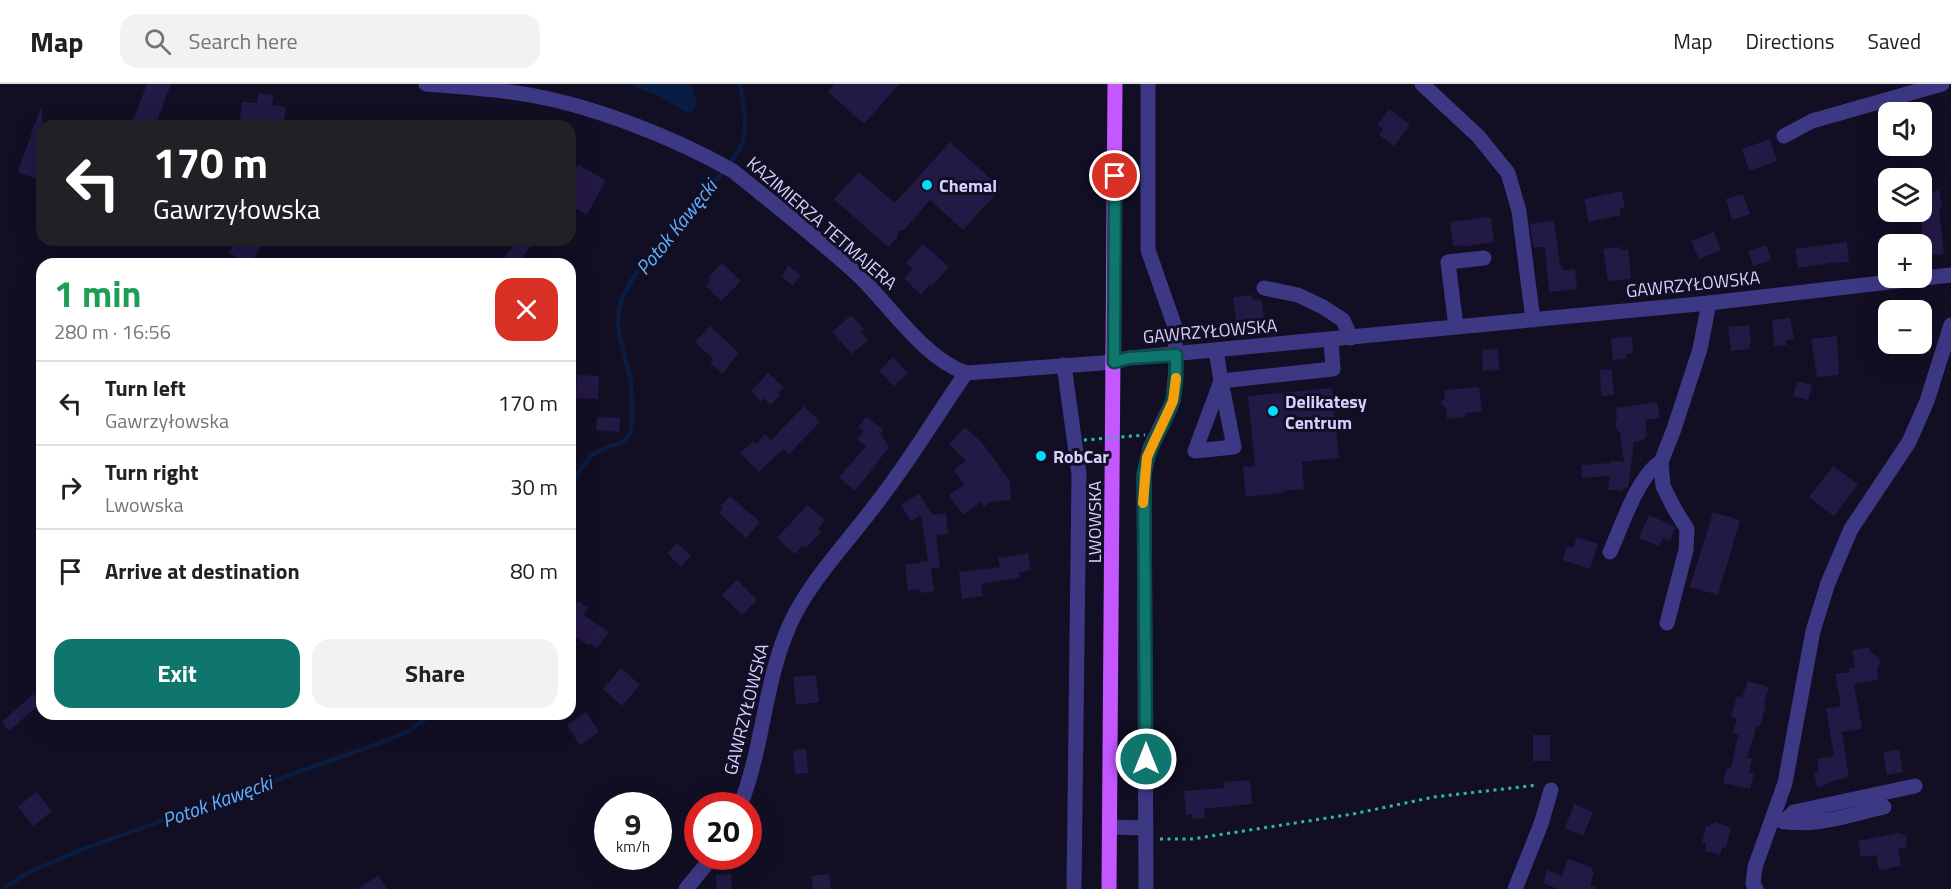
<!DOCTYPE html>
<html lang="en">
<head>
<meta charset="utf-8">
<style>
	:root { --surface:#fff; --page:#f2f2f2; --text:#202124; --muted:#757577; --line:#e0e0e0; --accent:#0f766e }
	body { margin:0; font-family:"Titillium Web",sans-serif; background:var(--page); color:var(--text); height:100vh; display:flex; flex-direction:column; font-size:22px; white-space:nowrap }
	* { box-sizing:border-box; margin:0 }
	p { font-size:20px; color:var(--muted) }
	.icon { flex:none; width:33px; height:33px; fill:none; stroke:currentColor; stroke-width:2; stroke-linecap:round; stroke-linejoin:round }
	.map { position:relative; flex:1; overflow:hidden }
	.drawer { position:absolute; left:36px; top:174px; width:540px; height:462px; display:flex; flex-direction:column; background:var(--surface); border-radius:18px; box-shadow:0 6px 24px #0002 }
	.drawer>* { flex:none }
	.hud { position:absolute; left:36px; top:36px; width:540px; height:126px; border-radius:18px; box-shadow:0 6px 24px #0002; background:#202124; color:#fff; overflow:hidden }
	.controls { position:absolute; left:1878px; top:18px; display:grid; gap:12px }
	.controls a { display:grid; place-items:center; width:54px; height:54px; border-radius:12px; background:var(--surface); box-shadow:0 6px 24px #0002; font-size:30px }
	.speed { position:absolute; left:594px; top:708px; display:flex; gap:12px; font-size:30px; font-weight:700; text-align:center }
	.speed>* { display:grid; place-content:center; width:78px; height:78px; border-radius:50%; background:var(--surface); box-shadow:0 6px 24px #0002; line-height:1 }
	.speed small { font-size:15px; font-weight:400 }
	.speed .limit { border:9px solid #d22; background:#fff; color:#111 }
	.pin { position:absolute; display:grid; place-items:center; width:51px; height:51px; color:#fff; margin:-26px; border:3px solid #fff; border-radius:50%; box-shadow:0 2px 6px #0007 }
	.me { position:absolute; width:66px; margin:-33px; rotate:0deg; stroke-linejoin:round; filter:drop-shadow(0 0 4px #0008) }
	.turn { display:flex; align-items:center; gap:21px; height:126px; padding:0 18px; font-size:27px }
	.turn .icon { width:78px; height:78px; stroke-width:2.5 }
	.turn b { display:block; font-size:42px; line-height:51px }
	.round { display:grid; place-items:center; flex:none; width:63px; height:63px; border-radius:18px; background:var(--page) }
	.summary { display:flex; align-items:center; justify-content:space-between; height:102px; padding:0 18px }
	h1 { font-size:36px; font-weight:700; line-height:45px; color:#1e9e55 }
	.primary-button { display:flex; gap:12px; margin-top:auto; padding:12px 18px }
	.primary-button a { flex:1; height:69px; border-radius:18px; background:var(--accent); color:#fff; font-size:24px; font-weight:700; line-height:69px; text-align:center }
	.primary-button a+a { background:var(--page); color:var(--text) }
	ul { padding:0; list-style:none }
	li { display:flex; align-items:center; gap:18px; height:84px; padding:0 18px; border-top:2px solid var(--line) }
	li div { flex:1 }
	li b { display:block; font-size:22px }
	li em { font-style:normal }
	header { display:flex; align-items:center; gap:36px; box-sizing:border-box; height:84px; padding:0 30px; background:var(--surface); border-bottom:2px solid var(--line) }
	header strong { font-size:28px }
	nav { display:flex; gap:33px; margin-inline-start:auto; font-size:21px }
	.search { width:420px; height:54px; background:var(--page); display:flex; align-items:center; gap:15px; box-sizing:border-box; padding:0 21px; border-radius:18px; color:var(--muted); font-size:22px }
	.map>svg:first-child { display:block }
	.water { fill:#091c42 }
	.lines { fill:none; stroke-linecap:round; stroke-linejoin:round }
	.stream { stroke:#091c42; stroke-width:4.5 }
	.building { fill:#231945 }
	.path { stroke:#2cb7b2; stroke-width:3; stroke-dasharray:3 4.5; stroke-linecap:butt }
	.minor { stroke:#3c3884; stroke-width:15 }
	.major { stroke:#c457ff; stroke-width:15 }
	.path-bridge { stroke:#2cb7b2; stroke-width:3; stroke-dasharray:3 4.5; stroke-linecap:butt }
	.route-casing { stroke:#0a4d48; stroke-width:15 }
	.route { stroke:#0f766e; stroke-width:10 }
	.slow { stroke:#f59e0b; stroke-width:10 }
	.poi-dot { fill:#00dcfb; stroke:#120e24; stroke-width:2 }
	.labels { text-anchor:middle; dominant-baseline:central; stroke-width:6; stroke-linejoin:round; paint-order:stroke }
	.poi-label { font-size:18px; font-weight:bold; fill:#d7d0ff; stroke:#120e24; text-anchor:start }
	.street-label { font-size:18px; fill:#d7d0ff; stroke:#120e24 }
	.water-label { font-size:20px; font-style:italic; fill:#5eb1ff; stroke:#120e24 }
</style>
</head>
<body>
<header>
<strong>Map</strong>
<div class="search"><svg class="icon" aria-label="search" viewBox="0 0 24 24"><circle cx="10" cy="10" r="6"/><path d="M15 15l6 6"/></svg>Search here</div>
<nav><a>Map</a><a>Directions</a><a>Saved</a></nav>
</header>
<div class="map">
<svg width="1951" height="805" viewBox="0 0 1951 805">
	<rect width="100%" height="100%" fill="#120e24"/>
	<polygon class="water" points="628,0 691,0 697,18 693,27 688,29 658,12"/>
	<g class="lines">
		<g class="stream">
			<path d="M570,404C577,391 584,376 597,368C608,361 627,361 631,347C633,340 632,332 632,325C632,314 632,303 630,293C624,266 611,240 623,213C644,167 685,135 716,96C725,84 737,73 742,59C748,41 743,18 740,0"/>
			<polyline points="3,805 27,789 83,765 388,656 409,647 432,630"/>
		</g>
	</g>
	<g class="building">
		<polygon points="147,0 171,0 155,42 131,42"/>
		<polygon points="834,0 899,0 864,40 828,8"/>
		<polygon points="258,9 274,11 272,21 286,23 283,42 239,42 242,18 257,19"/>
		<polygon points="40,25 42,26 42,97 18,88"/>
		<polygon points="1389,25 1410,41 1394,62 1379,51 1383,45 1377,41"/>
		<polygon points="1770,55 1777,77 1749,87 1742,65"/>
		<polygon points="950,58 1001,104 963,146 930,116 904,146 898,147 897,154 888,163 834,115 859,88 895,119"/>
		<polygon points="578,81 606,96 587,131 570,121 570,96"/>
		<polygon points="1939,106 1942,124 1939,124 1944,170 1922,172 1922,113"/>
		<polygon points="1622,107 1625,123 1619,124 1621,131 1589,138 1584,115"/>
		<polygon points="1743,110 1750,130 1732,136 1726,115"/>
		<polygon points="1486,133 1486,134 1491,134 1494,158 1463,163 1463,161 1453,162 1450,138"/>
		<polygon points="1554,136 1560,181 1562,181 1563,186 1575,185 1577,205 1549,208 1545,163 1533,163 1530,140"/>
		<polygon points="1714,148 1721,166 1699,175 1691,157"/>
		<polygon points="236,156 264,156 251,180 229,169"/>
		<polygon points="518,156 535,156 517,180 500,180"/>
		<polygon points="1847,158 1849,178 1831,179 1798,184 1795,165"/>
		<polygon points="923,160 949,183 932,202 930,200 921,211 904,194 913,185 906,179"/>
		<polygon points="1766,161 1771,176 1753,182 1748,167"/>
		<polygon points="1620,163 1621,166 1628,165 1631,195 1608,197 1603,165"/>
		<polygon points="722,179 741,197 721,217 706,202 711,196 708,194"/>
		<polygon points="788,181 801,191 793,202 782,193"/>
		<polygon points="1252,211 1253,216 1261,215 1264,234 1236,237 1233,213"/>
		<polygon points="851,231 864,245 861,248 868,256 852,270 832,248"/>
		<polygon points="1790,234 1794,255 1786,256 1787,261 1774,262 1772,236"/>
		<polygon points="1749,241 1751,260 1749,260 1750,265 1731,267 1728,243"/>
		<polygon points="710,242 739,269 722,290 710,279 713,275 695,258"/>
		<polygon points="1632,252 1633,269 1626,270 1626,275 1613,276 1611,255"/>
		<polygon points="1837,252 1839,291 1817,293 1811,255"/>
		<polygon points="1498,265 1499,286 1483,287 1482,266"/>
		<polygon points="893,273 908,289 894,302 879,287"/>
		<polygon points="1612,285 1614,311 1601,312 1600,286"/>
		<polygon points="768,289 784,303 778,309 780,312 770,321 764,314 761,317 751,307"/>
		<polygon points="577,291 599,292 598,315 576,314"/>
		<polygon points="1797,297 1812,301 1808,316 1793,312"/>
		<polygon points="1479,303 1482,328 1465,329 1465,333 1447,335 1446,324 1440,319 1445,313 1444,306"/>
		<polygon points="1332,304 1339,374 1302,378 1304,405 1283,407 1283,409 1246,413 1243,383 1255,382 1248,312"/>
		<polygon points="1657,318 1660,334 1645,336 1647,352 1643,356 1634,358 1628,404 1623,403 1623,407 1608,406 1610,392 1582,394 1581,381 1611,379 1611,377 1624,378 1620,349 1617,346 1615,338 1617,335 1616,324"/>
		<polygon points="804,322 820,338 789,370 783,365 759,388 740,369 753,357 756,360 765,350 771,356"/>
		<polygon points="597,333 620,334 619,348 596,346"/>
		<polygon points="866,333 884,346 880,349 889,363 855,407 839,393 866,362 857,355 863,347 858,343"/>
		<polygon points="965,343 983,360 1010,397 1011,416 990,418 984,423 981,418 963,431 949,411 964,401 954,386 966,377 949,360"/>
		<polygon points="1833,382 1858,400 1834,432 1809,413"/>
		<polygon points="917,407 933,431 946,429 948,449 936,451 940,483 931,484 934,507 921,509 920,505 908,507 905,481 928,477 921,431 911,437 901,421 918,410"/>
		<polygon points="730,412 760,438 746,454 719,429 723,424 721,422"/>
		<polygon points="807,421 825,436 818,445 821,448 813,456 806,464 803,462 795,470 777,454"/>
		<polygon points="1713,428 1740,436 1718,511 1690,503"/>
		<polygon points="1649,431 1674,442 1675,444 1670,457 1663,454 1659,462 1639,454"/>
		<polygon points="1577,453 1598,460 1590,485 1563,476 1567,462 1573,464"/>
		<polygon points="677,459 691,472 681,483 667,469"/>
		<polygon points="1028,469 1031,486 1019,488 1020,494 981,500 983,512 962,515 959,488 1000,483 998,474"/>
		<polygon points="737,496 757,516 742,531 722,511"/>
		<polygon points="578,517 588,524 583,531 609,548 597,564 590,559 589,561 570,550 570,522 574,524"/>
		<polygon points="1869,563 1870,567 1879,574 1880,579 1877,585 1878,596 1854,600 1862,645 1842,648 1849,693 1837,696 1817,704 1814,688 1819,687 1817,675 1834,672 1826,625 1841,622 1835,590 1850,588 1849,584 1855,583 1852,566"/>
		<polygon points="621,584 640,601 622,622 603,605"/>
		<polygon points="816,591 819,618 796,621 793,593"/>
		<polygon points="1748,597 1769,603 1764,620 1766,621 1760,642 1757,641 1747,674 1752,675 1749,689 1754,690 1750,705 1723,699 1727,684 1731,685 1738,651 1733,649 1737,635 1731,632 1737,612 1742,613"/>
		<polygon points="33,610 41,619 9,647 2,638"/>
		<polygon points="586,628 599,648 580,661 567,641"/>
		<rect x="1533" y="651" width="17" height="26"/>
		<polygon points="806,665 808,689 795,690 793,666"/>
		<polygon points="1899,665 1903,688 1887,691 1883,668"/>
		<polygon points="1250,696 1252,720 1204,725 1205,734 1192,735 1192,730 1186,731 1184,707 1224,704 1223,698"/>
		<polygon points="36,708 52,727 33,742 18,723"/>
		<polygon points="1574,720 1593,728 1583,752 1565,744"/>
		<polygon points="1716,738 1731,744 1726,764 1722,763 1720,771 1705,767 1706,759 1702,758 1706,743"/>
		<polygon points="1899,749 1906,752 1907,763 1898,764 1901,782 1879,786 1876,771 1861,773 1858,757"/>
		<polygon points="1568,775 1591,783 1594,789 1590,801 1595,803 1595,805 1558,805 1543,799 1547,786 1562,792"/>
		<polygon points="731,790 732,805 717,805 716,791"/>
		<polygon points="829,790 831,805 813,805 811,792"/>
		<polygon points="378,791 388,805 358,805"/>
	</g>
	<g class="lines">
		<polyline class="path" points="1160,755 1192,755 1353,730 1434,713 1538,701"/>
		<g class="minor">
			<path d="M426,0C462,3 499,5 535,12C599,24 677,55 733,87C775,121 818,154 857,190C890,221 923,274 966,289"/>
			<polyline points="1422,0 1478,52 1508,89 1519,127 1533,236"/>
			<polyline points="1784,52 1812,37 1942,0"/>
			<polyline points="1264,204 1298,211 1323,223 1343,236 1351,254"/>
			<polyline points="1456,243 1448,178 1484,174"/>
			<polyline points="1216,267 1221,297 1195,367 1234,363 1221,297 1333,285 1331,256"/>
			<polyline points="1064,281 1079,390 1074,805"/>
			<path d="M1610,468C1621,444 1638,391 1661,378"/>
			<polyline points="1667,539 1686,466 1687,445 1674,424 1663,402 1661,378 1674,345 1700,265 1709,219"/>
			<path d="M740,722C764,662 764,596 791,538C812,494 847,459 876,420C909,378 936,332 966,289L1102,279L1129,274L1709,219L1951,191"/>
			<path d="M1778,736C1812,745 1851,730 1884,723"/>
			<polyline points="1784,738 1794,728 1915,702"/>
			<polyline points="1111,743 1146,744"/>
			<polyline points="686,805 713,772"/>
			<polyline points="1146,805 1144,390 1150,364 1173,317 1176,283 1175,243 1148,166 1148,0"/>
			<polyline points="1515,805 1541,740 1551,706"/>
			<polyline points="1756,805 1753,800 1755,783 1785,699 1813,547 1828,499 1851,445 1909,358 1927,317 1951,241"/>
		</g>
		<polyline class="major" points="1109,805 1115,0"/>
		<polyline class="path-bridge" points="1084,356 1145,351"/>
	</g>
	<g class="lines">
		<defs>
			<path id="route" d="M1115,92L1114,278L1129,274L1176,271C1176,286 1177,304 1172,319C1163,346 1149,358 1144,390L1146,675"/>
		</defs>
		<use href="#route" class="route-casing"/>
		<use href="#route" class="route"/>
		<polyline class="slow" points="1143,419 1147,373 1173,317 1176,294"/>
	</g>
	<g class="poi-dot">
		<circle cx="927" cy="101" r="6"/>
		<circle cx="1273" cy="327" r="6"/>
		<circle cx="1041" cy="372" r="6"/>
	</g>
	<g class="labels">
		<g class="poi-label">
			<text x="939" y="101">Chemal</text>
			<text x="1285" y="317">Delikatesy<tspan x="1285" dy="21">Centrum</tspan></text>
			<text x="1053" y="372">RobCar</text>
		</g>
		<g class="street-label">
			<text transform="translate(822 139) rotate(41)">KAZIMIERZA TETMAJERA</text>
			<text transform="translate(1693 200) rotate(-6)">GAWRZYŁOWSKA</text>
			<text transform="translate(1210 247) rotate(-5)">GAWRZYŁOWSKA</text>
			<text transform="translate(1094 438) rotate(-90)">LWOWSKA</text>
			<text transform="translate(746 625) rotate(-76)">GAWRZYŁOWSKA</text>
		</g>
		<g class="water-label">
			<text transform="translate(676 143) rotate(-51)">Potok Kawęcki</text>
			<text transform="translate(217 717) rotate(-20)">Potok Kawęcki</text>
		</g>
	</g>
</svg>
<div class="controls">
<a><svg class="icon" aria-label="sound" viewBox="0 0 24 24"><path d="M4 9h4l5-4v14l-5-4H4zM17 9q2 3 0 6"/></svg></a>
<a><svg class="icon" aria-label="layers" viewBox="0 0 24 24"><path d="M12 4l9 5-9 5-9-5zM3 14l9 5 9-5"/></svg></a>
<a>+</a>
<a>−</a>
</div>
<div class="speed"><div>9<small>km/h</small></div><div class="limit">20</div></div>
<div class="pin" style="left:1115px;top:92px;background:#d93025"><svg class="icon" aria-label="arrive" viewBox="0 0 24 24"><path d="M6 21V4h12l-3 4 3 4H6"/></svg></div>
<svg class="me" style="left:1146px;top:675px" viewBox="-20 -20 40 40"><circle r="17" fill="#0f766e" stroke="#fff" stroke-width="3"/><path d="M0-11L8 9 0 5-8 9z" fill="#fff"/></svg>
<div class="hud">
<div class="turn"><svg class="icon" aria-label="left" viewBox="0 0 24 24"><path d="M17 20v-9H6M10 6l-5 5 5 5"/></svg><div><b>170 m</b>Gawrzyłowska</div></div>
</div>
<section class="drawer">
<div class="summary"><div><h1>1 min</h1><p>280 m · 16:56</p></div><a class="round" style="background:#d93025;color:#fff"><svg class="icon" aria-label="close" viewBox="0 0 24 24"><path d="M6 6l12 12M18 6L6 18"/></svg></a></div>
<ul>
<li><svg class="icon" aria-label="left" viewBox="0 0 24 24"><path d="M17 20v-9H6M10 6l-5 5 5 5"/></svg><div><b>Turn left</b><p>Gawrzyłowska</p></div><em>170 m</em></li>
<li><svg class="icon" aria-label="right" viewBox="0 0 24 24"><path d="M7 20v-9h11M14 6l5 5-5 5"/></svg><div><b>Turn right</b><p>Lwowska</p></div><em>30 m</em></li>
<li><svg class="icon" aria-label="arrive" viewBox="0 0 24 24"><path d="M6 21V4h12l-3 4 3 4H6"/></svg><div><b>Arrive at destination</b></div><em>80 m</em></li>
</ul>
<div class="primary-button"><a>Exit</a><a>Share</a></div>
</section>
</div>
</body>
</html>
